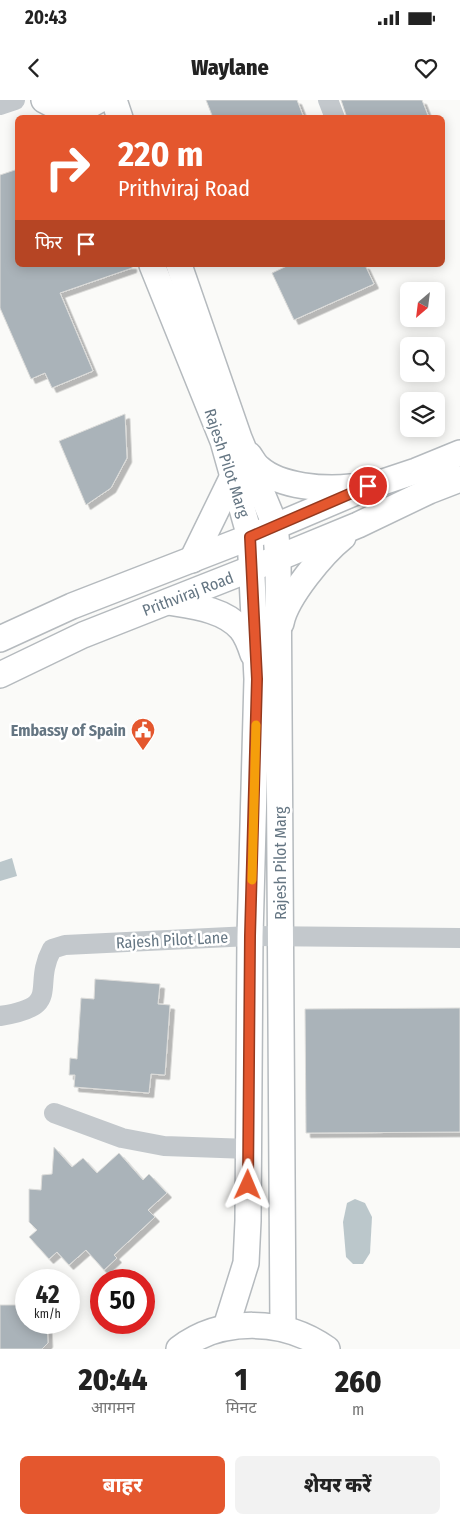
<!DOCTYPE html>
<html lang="hi">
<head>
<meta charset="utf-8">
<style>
	:root { --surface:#fff; --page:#f2f2f2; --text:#222; --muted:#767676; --accent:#e4572e }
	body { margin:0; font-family:"Fira Sans Condensed","Noto Sans Devanagari",sans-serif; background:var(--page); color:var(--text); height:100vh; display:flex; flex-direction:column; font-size:19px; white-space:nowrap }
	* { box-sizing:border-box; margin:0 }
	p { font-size:16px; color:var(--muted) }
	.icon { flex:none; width:28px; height:28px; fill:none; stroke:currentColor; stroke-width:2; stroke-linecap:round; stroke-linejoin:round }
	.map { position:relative; height:1249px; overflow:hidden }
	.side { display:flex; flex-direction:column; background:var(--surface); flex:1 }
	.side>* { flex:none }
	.guide { position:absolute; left:15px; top:15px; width:430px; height:152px; border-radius:8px; box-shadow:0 2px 12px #0003; background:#e4572e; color:#fff; overflow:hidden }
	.needle { width:32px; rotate:208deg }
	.controls { position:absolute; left:400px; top:182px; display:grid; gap:10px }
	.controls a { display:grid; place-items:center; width:45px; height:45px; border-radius:8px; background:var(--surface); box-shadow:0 2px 12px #0003; font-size:25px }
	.speed { position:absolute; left:15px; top:1169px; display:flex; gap:10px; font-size:25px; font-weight:700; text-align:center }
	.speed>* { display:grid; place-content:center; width:65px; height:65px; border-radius:50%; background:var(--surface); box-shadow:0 2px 12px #0003; line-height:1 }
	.speed small { font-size:12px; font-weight:400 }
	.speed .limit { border:8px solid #d22; background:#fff; color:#111 }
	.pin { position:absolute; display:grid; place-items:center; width:42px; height:42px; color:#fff; margin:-21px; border:2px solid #fff; border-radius:50%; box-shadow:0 1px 5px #0007 }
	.me { position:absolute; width:55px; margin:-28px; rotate:1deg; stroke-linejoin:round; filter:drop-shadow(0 0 4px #0008) }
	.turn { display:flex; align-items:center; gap:18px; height:105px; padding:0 20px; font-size:22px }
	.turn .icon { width:65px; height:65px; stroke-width:2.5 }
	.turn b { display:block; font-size:35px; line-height:42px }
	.then { display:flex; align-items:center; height:48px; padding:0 20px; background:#0003; gap:10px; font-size:19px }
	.eta { display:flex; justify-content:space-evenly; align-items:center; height:85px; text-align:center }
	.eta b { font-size:30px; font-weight:800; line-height:35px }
	.button { display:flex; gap:10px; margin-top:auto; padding:10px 20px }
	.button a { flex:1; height:58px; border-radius:8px; background:var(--accent); color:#fff; font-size:20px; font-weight:800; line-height:58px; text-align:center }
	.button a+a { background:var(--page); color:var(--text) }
	.status { display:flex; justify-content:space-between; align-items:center; height:35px; padding:0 25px; background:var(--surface); direction:ltr }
	.status svg { height:14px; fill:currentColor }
	header { display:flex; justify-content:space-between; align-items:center; height:65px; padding:0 20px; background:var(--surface); font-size:22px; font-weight:800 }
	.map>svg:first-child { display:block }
	.water { fill:#bbc7cb }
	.building { fill:#aab3b9; stroke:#dcdcda; filter:url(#shadow) }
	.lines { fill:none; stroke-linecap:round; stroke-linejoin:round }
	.major-casing { stroke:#b5babe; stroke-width:28 }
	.minor { stroke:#c3c8cc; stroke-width:20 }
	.major { stroke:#fff; stroke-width:25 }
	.route-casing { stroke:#94391e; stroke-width:12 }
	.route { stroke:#e4572e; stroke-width:9 }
	.slow { stroke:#f59e0b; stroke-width:9 }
	.labels { text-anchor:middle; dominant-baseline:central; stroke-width:5; stroke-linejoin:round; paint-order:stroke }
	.street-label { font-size:16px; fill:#657683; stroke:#fff }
	.poi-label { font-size:16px; font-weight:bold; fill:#657683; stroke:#fff; text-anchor:end }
</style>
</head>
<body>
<div class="status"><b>20:43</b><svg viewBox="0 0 49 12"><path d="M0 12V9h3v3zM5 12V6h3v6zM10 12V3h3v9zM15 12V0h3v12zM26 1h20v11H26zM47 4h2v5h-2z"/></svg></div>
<header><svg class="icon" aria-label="back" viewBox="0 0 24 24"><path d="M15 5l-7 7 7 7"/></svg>Waylane<svg class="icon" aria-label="heart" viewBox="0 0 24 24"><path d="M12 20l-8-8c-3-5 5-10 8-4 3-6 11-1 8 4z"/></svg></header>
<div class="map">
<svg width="460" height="1249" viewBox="0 0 460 1249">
	<defs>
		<filter id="shadow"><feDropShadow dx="4.5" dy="4.5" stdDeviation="0" flood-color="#0004"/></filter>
	</defs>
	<rect width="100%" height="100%" fill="#fafaf8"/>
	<g class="water">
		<polygon points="12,758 17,776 0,781 0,762"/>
		<polygon points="355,1099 365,1103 372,1117 370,1153 363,1164 353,1164 346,1157 343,1122 347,1103"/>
	</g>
	<g class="building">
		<polygon points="206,0 297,0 304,18 213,18"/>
		<polygon points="341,0 422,0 429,18 347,18"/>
		<polygon points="18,69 18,165 132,165 132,168 60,193 93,271 52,288 45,273 31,279 0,208 0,75"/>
		<polygon points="289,165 365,165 374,184 294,220 272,173"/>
		<polygon points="125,314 127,358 111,388 86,405 59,341"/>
		<polygon points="95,879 160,884 158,904 170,905 165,975 151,974 149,993 74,987 75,975 69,975 70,958 77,959 81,898 94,899"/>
		<polygon points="460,908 460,1032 306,1033 305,909"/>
		<polygon points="54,1047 72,1067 83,1058 97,1073 119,1053 143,1080 149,1074 167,1093 148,1110 155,1117 114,1155 117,1158 104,1170 86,1150 69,1165 57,1152 49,1159 29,1137 37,1130 29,1122 29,1089 41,1090 42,1075 52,1074"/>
		<polygon points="0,1205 26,1205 26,1222 47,1222 48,1243 42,1249 0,1249"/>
	</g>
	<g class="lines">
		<defs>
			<g id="major">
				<path d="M44,0C62,11 82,11 99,0"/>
				<polyline points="114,0 120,18"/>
				<polyline points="152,165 223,341 250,437 257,579 250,836 248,1121 246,1163 226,1227"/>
				<polyline points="179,165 239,338 275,425 278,458 283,1228"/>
				<path d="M249,355C252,359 255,365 259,368C280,387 325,390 351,387"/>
				<polyline points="192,460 233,376"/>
				<path d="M168,502C192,506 224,509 241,529C247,536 250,545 253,554"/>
				<path d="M281,523C286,497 323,453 343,437"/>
				<polyline points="0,539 72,506 250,437 368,387 416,371 460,353"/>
				<polyline points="0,575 83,535 278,458 358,425 429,391 460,379"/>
				<path d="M179,1249C221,1217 284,1218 327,1249"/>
			</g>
		</defs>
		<use href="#major" class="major-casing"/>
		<g class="minor">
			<polyline points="328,0 335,18"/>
			<polyline points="0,5 15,0"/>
			<path d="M0,916C64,906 31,888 52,849L65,845L250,836L460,838"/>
			<polyline points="54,1013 122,1038 164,1046 249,1049"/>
		</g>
		<use href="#major" class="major"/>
	</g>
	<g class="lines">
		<defs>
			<polyline id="route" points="248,1085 250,836 257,579 250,437 368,386"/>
		</defs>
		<use href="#route" class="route-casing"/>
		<use href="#route" class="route"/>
		<polyline class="slow" points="252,780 256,625"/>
	</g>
	<defs>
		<symbol id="civic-pin" viewBox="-11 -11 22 30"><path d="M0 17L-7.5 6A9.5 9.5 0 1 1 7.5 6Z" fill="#e4572e" stroke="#fff"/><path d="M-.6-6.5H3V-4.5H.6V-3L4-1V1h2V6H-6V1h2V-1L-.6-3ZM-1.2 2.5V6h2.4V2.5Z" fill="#fff"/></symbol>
	</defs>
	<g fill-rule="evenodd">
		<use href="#civic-pin" x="129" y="616" width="28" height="38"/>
	</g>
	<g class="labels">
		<g class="street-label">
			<text transform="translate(227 363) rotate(72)">Rajesh Pilot Marg</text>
			<text transform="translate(188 494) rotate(-21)">Prithviraj Road</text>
			<text transform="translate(280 763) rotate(-90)">Rajesh Pilot Marg</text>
			<text transform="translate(172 840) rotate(-3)">Rajesh Pilot Lane</text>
		</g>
		<g class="poi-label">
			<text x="126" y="630">Embassy of Spain</text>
		</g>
	</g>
</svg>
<div class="controls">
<a><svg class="needle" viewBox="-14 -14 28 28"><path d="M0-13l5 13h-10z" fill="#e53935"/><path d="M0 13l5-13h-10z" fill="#767676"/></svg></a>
<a><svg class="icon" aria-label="search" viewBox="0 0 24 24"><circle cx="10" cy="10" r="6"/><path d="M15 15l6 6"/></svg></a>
<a><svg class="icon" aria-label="layers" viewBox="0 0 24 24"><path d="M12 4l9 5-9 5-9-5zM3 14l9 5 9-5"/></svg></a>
</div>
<div class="speed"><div>42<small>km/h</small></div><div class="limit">50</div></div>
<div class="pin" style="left:368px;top:386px;background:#d93025"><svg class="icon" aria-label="arrive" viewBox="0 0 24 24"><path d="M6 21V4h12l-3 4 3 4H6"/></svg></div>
<svg class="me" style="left:248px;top:1085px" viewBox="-20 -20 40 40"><path d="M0-17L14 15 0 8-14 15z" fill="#e4572e" stroke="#fff" stroke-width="4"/></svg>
<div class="guide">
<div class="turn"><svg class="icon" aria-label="right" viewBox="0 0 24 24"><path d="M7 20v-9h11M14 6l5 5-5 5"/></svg><div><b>220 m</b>Prithviraj Road</div></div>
<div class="then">फिर<svg class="icon" aria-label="arrive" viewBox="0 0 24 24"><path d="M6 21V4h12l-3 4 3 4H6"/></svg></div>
</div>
</div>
<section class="side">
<div class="eta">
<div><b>20:44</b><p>आगमन</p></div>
<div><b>1</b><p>मिनट</p></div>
<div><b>260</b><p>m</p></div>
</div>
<div class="button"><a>बाहर</a><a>शेयर करें</a></div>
</section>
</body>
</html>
